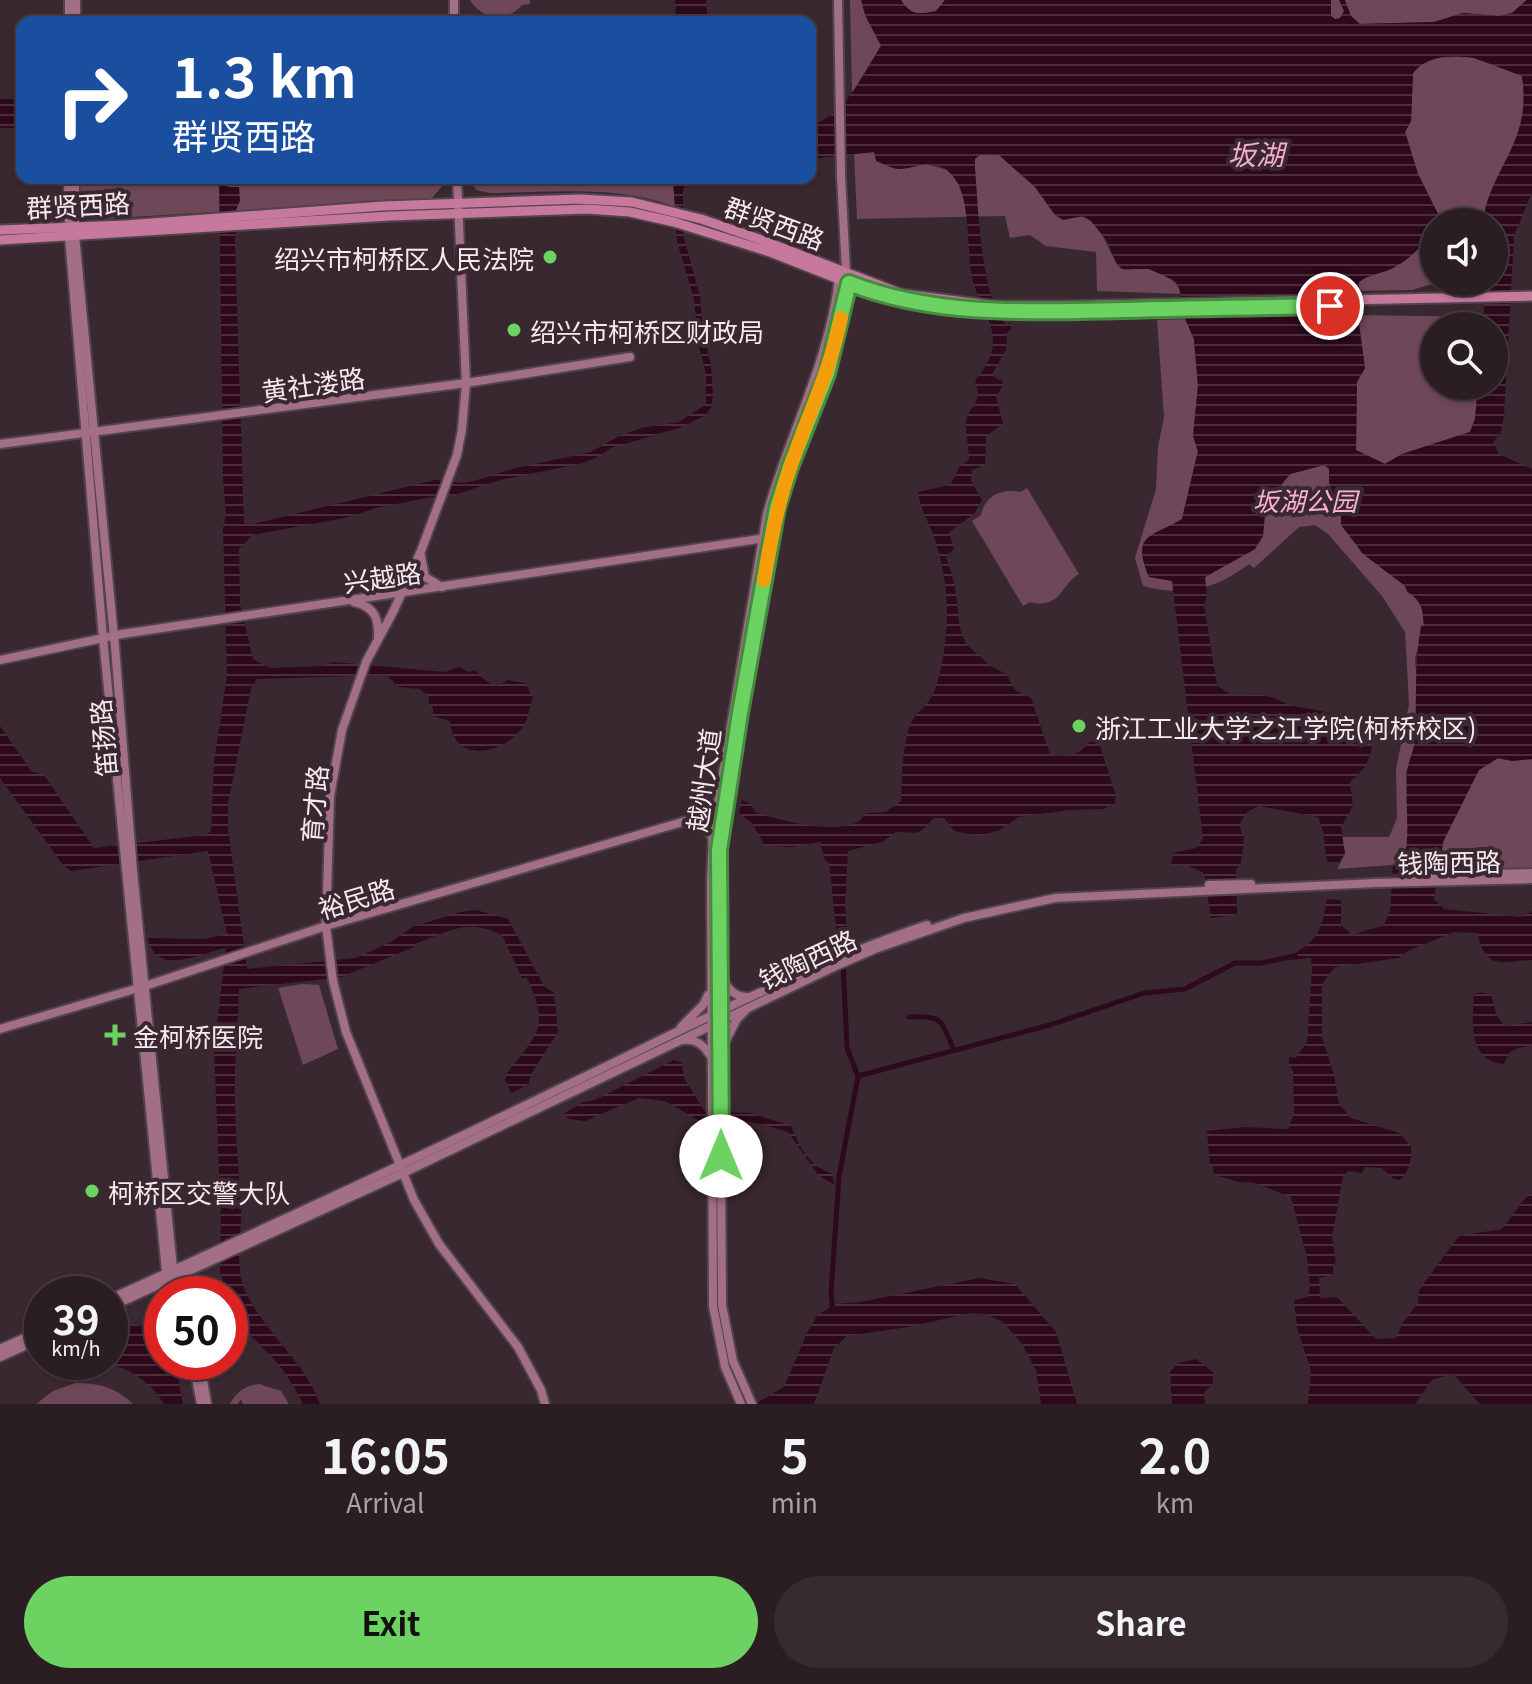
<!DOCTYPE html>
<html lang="en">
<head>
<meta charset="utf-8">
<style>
	:root { --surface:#2b1e23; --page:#372b30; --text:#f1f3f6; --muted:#a6a2a6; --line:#473c41; --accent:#6cd362 }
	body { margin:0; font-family:Georgia,"Noto Sans SC",serif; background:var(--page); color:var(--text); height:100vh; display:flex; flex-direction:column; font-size:30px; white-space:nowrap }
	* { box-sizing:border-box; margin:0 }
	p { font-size:26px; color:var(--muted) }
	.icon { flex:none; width:44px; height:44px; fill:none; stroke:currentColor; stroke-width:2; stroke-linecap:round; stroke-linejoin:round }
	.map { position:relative; height:1404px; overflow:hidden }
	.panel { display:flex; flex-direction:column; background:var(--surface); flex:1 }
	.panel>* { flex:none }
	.guide { position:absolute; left:16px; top:16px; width:800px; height:168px; border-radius:16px; box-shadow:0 2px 6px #0004,0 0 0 2px var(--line); background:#1a4fa0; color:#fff; overflow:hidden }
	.tools { position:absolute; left:1420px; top:208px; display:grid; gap:16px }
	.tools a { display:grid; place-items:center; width:88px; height:88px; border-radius:50%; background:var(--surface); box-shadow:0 2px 6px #0004,0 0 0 2px var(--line); font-size:40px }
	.speed { position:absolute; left:24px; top:1276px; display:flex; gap:16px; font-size:40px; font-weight:700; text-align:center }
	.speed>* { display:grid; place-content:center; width:104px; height:104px; border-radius:50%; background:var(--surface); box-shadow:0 2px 6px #0004,0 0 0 2px var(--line); line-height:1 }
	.speed small { font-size:20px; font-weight:400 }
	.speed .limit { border:12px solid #d22; background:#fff; color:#111 }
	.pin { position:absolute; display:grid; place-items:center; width:68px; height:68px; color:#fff; margin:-34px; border:4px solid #fff; border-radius:50%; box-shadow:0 2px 8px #0007 }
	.me { position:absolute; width:88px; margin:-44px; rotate:0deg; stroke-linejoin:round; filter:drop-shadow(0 0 6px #0008) }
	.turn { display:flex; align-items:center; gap:28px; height:168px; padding:0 24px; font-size:36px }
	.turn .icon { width:104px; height:104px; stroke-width:2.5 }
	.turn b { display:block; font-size:56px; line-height:68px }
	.eta { display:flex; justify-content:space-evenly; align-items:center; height:136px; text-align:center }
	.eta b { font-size:48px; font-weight:700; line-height:56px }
	.primary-button { display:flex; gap:16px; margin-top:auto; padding:16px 24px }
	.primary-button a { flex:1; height:92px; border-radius:48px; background:var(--accent); color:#111; font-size:32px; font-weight:700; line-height:92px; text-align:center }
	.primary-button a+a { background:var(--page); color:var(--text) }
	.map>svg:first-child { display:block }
	.green { fill:#6e4758 }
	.water { fill:url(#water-rules); fill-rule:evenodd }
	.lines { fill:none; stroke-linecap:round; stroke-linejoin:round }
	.canal { stroke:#2d091b; stroke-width:5 }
	.secondary-casing { stroke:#53444b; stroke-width:12 }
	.primary-casing { stroke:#53444b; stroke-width:13 }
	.secondary { stroke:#a26f86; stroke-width:8 }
	.primary { stroke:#c7789d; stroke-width:9 }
	.route-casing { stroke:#468940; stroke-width:20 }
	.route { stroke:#6cd362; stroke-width:14 }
	.slow { stroke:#f59e0b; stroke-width:14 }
	.poi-dot { fill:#6cd362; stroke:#39282f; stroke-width:3 }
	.labels { text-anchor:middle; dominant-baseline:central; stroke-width:8; stroke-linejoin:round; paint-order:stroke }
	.street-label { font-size:26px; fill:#f6eaef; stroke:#39282f }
	.poi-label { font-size:26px; fill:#f6eaef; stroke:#39282f; text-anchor:start }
	.park-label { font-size:26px; font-style:italic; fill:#fab0d0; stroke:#39282f }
	.water-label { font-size:28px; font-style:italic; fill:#f5accb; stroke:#39282f }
</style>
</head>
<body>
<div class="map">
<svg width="1532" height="1404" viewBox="0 0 1532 1404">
	<defs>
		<pattern id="water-rules" width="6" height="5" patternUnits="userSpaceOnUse" patternTransform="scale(2)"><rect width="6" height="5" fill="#2d091b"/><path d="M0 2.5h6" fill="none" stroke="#4c2d3c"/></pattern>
	</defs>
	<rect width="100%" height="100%" fill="#39282f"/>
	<g class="green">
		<path d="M470,0H530V4C520,4 520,9 512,13C496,21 479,15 470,0Z"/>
		<polygon points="850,0 945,0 937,11 881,46 852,93"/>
		<polygon points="1329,0 1527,0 1512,13 1499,16 1463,13 1434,22 1360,24 1334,19 1331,16"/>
		<path d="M1438,57H1474L1522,76C1525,97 1525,120 1517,140C1505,168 1486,191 1483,222H1436L1439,216L1418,174L1405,132L1411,121L1413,73L1420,65Z"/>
		<path d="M874,152L898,169L923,163L944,169L980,155H999L1035,187L1055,215C1065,215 1077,214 1086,218C1105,226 1112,265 1122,269C1130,271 1140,267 1148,269C1161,271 1179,281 1181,294L1097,291L1096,252L1046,246L1030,235L1010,238L1005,216L857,219L854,154Z"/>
		<polygon points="80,178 444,178 444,184 432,198 100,219 82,210"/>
		<path d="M470,178H673L675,207C618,184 549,193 489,193L476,190Z"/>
		<path d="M1434,228V282H1484V287L1432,284L1412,290L1359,291V282C1369,274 1379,274 1390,269C1405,262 1428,244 1434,228Z"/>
		<polygon points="1358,315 1484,317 1484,326 1434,326 1434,386 1478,386 1475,419 1470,432 1402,454 1385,464 1356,450 1357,382 1365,368"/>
		<path d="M1185,319L1194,339L1198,386L1193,436L1198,451L1182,519C1151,538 1131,534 1149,577H1205L1255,549L1266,504L1290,474L1324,465L1329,468V482L1341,515L1405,586L1407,592L1416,597L1422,608L1424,626L1415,658L1418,697L1414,749L1406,773L1410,834L1405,858L1392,865L1337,869L1345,854L1342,837H1389L1397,818L1396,769L1409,704L1405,632L1382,596L1328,534L1315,525L1299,527L1254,568L1249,564C1215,590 1184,597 1143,586L1135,558L1156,489L1158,447L1164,417L1157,320Z"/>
		<path d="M1027,488L1079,574C1061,584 1061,610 1030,602L1023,606L972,521L981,515C985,495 1002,488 1021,492Z"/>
		<polygon points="1498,758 1512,761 1532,759 1532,868 1443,869 1441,863 1443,842 1467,790 1479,770"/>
		<polygon points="302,984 319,985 338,1049 303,1065 278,988"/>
		<path d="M75,1383C99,1383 115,1387 133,1404H36L53,1391Z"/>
		<path d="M259,1384L281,1391L289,1404H243L241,1399L238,1404H230C237,1391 245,1386 259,1384Z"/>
	</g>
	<g class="water">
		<polygon points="675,0 706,0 708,22 676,22"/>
		<path d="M861,0H901C911,16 919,14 936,11L945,0H1331V16L1335,19L1340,18L1344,11L1339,0H1345L1351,16L1360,24L1434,22L1463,13L1499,16L1512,13L1527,0H1532V192L1514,236L1504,416L1501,432L1493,442L1499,454L1532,469V759L1512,761L1498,758L1479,770L1443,842L1434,899L1444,909L1522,917L1532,911V960C1501,961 1487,972 1477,933L1454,932L1406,952L1399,958L1335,967L1322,984V1037L1334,1075L1339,1104L1351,1118L1399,1133L1411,1146C1412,1159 1410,1170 1400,1180L1394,1179L1382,1168L1365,1167L1362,1173L1348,1171L1343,1176L1332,1238L1336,1263L1333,1264V1275L1319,1278L1320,1298L1337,1297L1376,1339L1396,1338L1402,1324L1418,1303L1419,1290L1459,1236L1502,1229L1527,1196L1532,1193V1404H1480L1453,1374L1432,1380L1415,1404H1308L1311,1371L1297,1328L1294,1300L1308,1297L1310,1285L1307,1258L1291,1197L1254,1183L1239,1182L1214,1175L1213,1165L1210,1166L1207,1131L1245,1127L1288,1129L1294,1114L1293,1071L1289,1065V1057L1296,1058L1307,1042L1312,970L1311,958L1292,960V955C1320,938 1321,930 1327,899L1341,900V925L1352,935L1384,925L1390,911L1393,865L1405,858C1410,828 1405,804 1407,776C1407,763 1414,752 1415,739C1417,701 1414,664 1421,626L1424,625C1423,616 1423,607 1417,600C1412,594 1408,594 1405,586L1363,554L1341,525V515L1329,482V469L1324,465L1290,474L1266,504L1263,536L1255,549L1205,577L1207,595L1204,605L1217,685C1222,689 1226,693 1233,694C1245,697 1259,693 1270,697C1279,699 1285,704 1294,706C1318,711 1379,716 1371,752C1367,766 1361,773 1350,782L1353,806L1341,827L1345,854L1339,862H1327L1323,831L1318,817L1259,806L1247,812L1239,825L1244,838L1241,863L1236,870L1237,915L1211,918L1204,873L1188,866L1171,865L1173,853L1196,848L1203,839L1172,581L1149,577C1131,533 1151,538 1182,519L1198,451L1193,436L1198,386L1194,339L1184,316L1179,287L1175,281L1149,269H1123L1117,264L1107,241L1091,221L1083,216L1063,220L1055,215L1035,187L999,155H980L975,159V168C978,202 981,303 1006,324L1011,323V329L1007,333L1006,350L992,374L997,379L1002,380L1003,385L996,397L1003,424L986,436L985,465L972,470L971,481L982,500L974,514L949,532L954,549L946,556L955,586L960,629L966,644L991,666L1006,674L1015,690L1031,698L1050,754C1068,758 1079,756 1090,741L1099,743L1116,796L1115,803L1103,809L1069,810L1019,817L1000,830L979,836L954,831L944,818H934C917,836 921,833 896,832L882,842L848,851L845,906L848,946H838L829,863L825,860L820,842L793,847L765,846L752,823L739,813L742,800L751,804L755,812C778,820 835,835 857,822C861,820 863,816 866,813L886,812L901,801C902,777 902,751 909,728C914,712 928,707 933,694C941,676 944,653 946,634C949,604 945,572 936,543C931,526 920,509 918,492L950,485L960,466L969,460C969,448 966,436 966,425C966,405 985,406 975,381C983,370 993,358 993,343C994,321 977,299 972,278C966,249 972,197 952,175C934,155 916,169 899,169C892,169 882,163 876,161L874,152L810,159V125C844,118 863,74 881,46L865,15ZM1456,56L1474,58L1522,76C1532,143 1493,163 1483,220V222H1494V282H1484V326H1494V386H1478L1475,419L1470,432L1402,454L1385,464L1356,450L1357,382L1365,368L1358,318L1359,282C1368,275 1378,274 1389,270C1413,259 1431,237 1439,216L1418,174L1405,132L1411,121L1413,73C1425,59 1439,57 1456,56Z"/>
		<rect x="0" y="99" width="22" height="29"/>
		<path d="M219,178H225L228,187H239L240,201L236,210L235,243L244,523L249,525L435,480L463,483L474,481L516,468L591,452L617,437L641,428L679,422L706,404V374L698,342L694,299L677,241L673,178H691L683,189V234L700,297L703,332L711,365L713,396L711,408L706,415L679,428L611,448L596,458L579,464L500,480L454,495L426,498L376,508L349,517L252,535L239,549L240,604L253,659L270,668L323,666L334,662L445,672L459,667L469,672L475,670C484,680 495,692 507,680L525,683L533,698C530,707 528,720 522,728C503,755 453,764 450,721L433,716V708L429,704V697L420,689L398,687L387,675L257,679L251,688L228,803V829L247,969L356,958L391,942L412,927L460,912L476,910L508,919L544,986L554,993L558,1032L531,1074L529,1084L511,1093L505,1080L507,1073C538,1034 550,1027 527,978H522L502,935C466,918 452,931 417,943L414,947L341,977L239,989C238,1025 234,1062 235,1098C235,1135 239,1172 241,1208C242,1235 234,1268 246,1293C266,1334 304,1361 320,1404H303C295,1387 284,1370 271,1356C255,1339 230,1319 230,1294H227L220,1271L221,1220L214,1048L226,948C200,953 156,978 148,938L205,939L227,934L208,851L71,871L63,865L0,778V726L31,771L44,775L94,848L206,835L211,831L214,762L227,676L223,529L226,514L223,478Z"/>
		<path d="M1482,992L1491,995L1497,1016L1504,1026L1532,1022V1046C1516,1048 1510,1048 1504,1064C1468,1062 1472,1020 1474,994Z"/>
		<path d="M674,1060L682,1063L684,1078L705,1112L751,1113L791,1126C800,1147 809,1167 832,1173L835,1185L818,1175L788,1132L762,1124L743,1121L705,1124L665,1101L639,1098L585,1121L568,1119L565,1113L583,1102L595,1100Z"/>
		<polygon points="980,1278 1015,1284 1056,1332 1077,1404 1041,1404 1036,1370 1022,1344 1003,1322 986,1314 971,1313 908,1327 847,1336 834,1348 814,1404 755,1404 784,1387 808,1331 817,1316 835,1304 860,1302"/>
		<path d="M131,1324L150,1328L162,1336V1362H175L183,1404H164C148,1378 122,1363 92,1362H110V1330Z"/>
		<polygon points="1196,1359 1213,1372 1213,1383 1204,1393 1205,1404 1172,1404 1170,1372 1178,1363"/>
	</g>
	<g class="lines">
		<g class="canal">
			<path d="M909,1017C944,1015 940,1020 954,1050"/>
			<polyline points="858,1076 1050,1025 1144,993 1185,989 1235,963 1261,963 1295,956"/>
			<polyline points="833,1311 831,1293 839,1176 858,1076 847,1048 842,941"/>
		</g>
		<defs>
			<g id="secondary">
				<polyline points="454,0 454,22"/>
				<polyline points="69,22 69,0"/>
				<polyline points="76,22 76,0"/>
				<polyline points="68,178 69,237 103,638 167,1281 171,1294"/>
				<polyline points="75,178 75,236 115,647 133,871 174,1278 179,1294"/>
				<polyline points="457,178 466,383 462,429 457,455 421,551 393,612 366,662 342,730 330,796 326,926 333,981 346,1032 414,1200 439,1244 518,1347 541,1390 545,1404"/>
				<polyline points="0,444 466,383 630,357"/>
				<polyline points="421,556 425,577 442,587"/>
				<path d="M354,602C375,607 379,618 378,639"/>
				<polyline points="0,660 122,634 766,538"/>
				<path d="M688,823C699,822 706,827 712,837"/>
				<polyline points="1412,876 1532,873"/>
				<polyline points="1209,885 1251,884"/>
				<path d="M721,977C728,989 735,998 750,997"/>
				<polyline points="681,1027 703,1005 708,995"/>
				<polyline points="0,1029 145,986 326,926 720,811"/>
				<path d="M682,1040C695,1038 703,1044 710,1055"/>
				<polyline points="723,1046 737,1019 745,1011"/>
				<path d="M110,1299C261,1230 412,1161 561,1088C681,1031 801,967 927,925"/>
				<polyline points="110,1307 403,1173 838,965 875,949 964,918 1055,898 1376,883 1532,879"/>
				<polyline points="0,1349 42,1330"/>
				<polyline points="0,1357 42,1338"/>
				<polyline points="193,1362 201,1404"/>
				<polyline points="200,1362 207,1404"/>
				<path d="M741,1404L725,1367L713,1306L711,883L713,834L719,796L767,514C789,435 830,360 839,278L842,275"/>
				<polyline points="752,1404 733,1361 722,1305 719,850 740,713 777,508 790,467 827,374 849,283 846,271 841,176 838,0"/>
			</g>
			<g id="primary">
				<polyline points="0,230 125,225 383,206 580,199 632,202 701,219 759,239 902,294 996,306 1062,306 1532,296"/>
				<polyline points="0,240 390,216 587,209 630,212 674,222 770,252 859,287 898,298"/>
			</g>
		</defs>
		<use href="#secondary" class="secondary-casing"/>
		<use href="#primary" class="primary-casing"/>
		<use href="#secondary" class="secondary"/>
		<use href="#primary" class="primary"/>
	</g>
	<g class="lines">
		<defs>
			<path id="route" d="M721,1156L719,850L740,713L777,508L790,467L827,374L849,283C935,317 1032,312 1122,310C1191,308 1261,307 1330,306"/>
		</defs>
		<use href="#route" class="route-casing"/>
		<use href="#route" class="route"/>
		<path class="slow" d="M764,580C770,543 777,507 789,471C806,419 830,372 841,318"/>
	</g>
	<g class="poi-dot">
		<circle cx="550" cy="257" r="8"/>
		<circle cx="514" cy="330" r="8"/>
		<circle cx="1079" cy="726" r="8"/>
		<path d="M111 1023h8v8h8v8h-8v8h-8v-8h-8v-8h8z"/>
		<circle cx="92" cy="1191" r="8"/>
	</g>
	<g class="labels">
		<g class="street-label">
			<text transform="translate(78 204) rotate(-3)">群贤西路</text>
			<text transform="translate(775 222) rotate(20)">群贤西路</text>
			<text transform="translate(313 383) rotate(-8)">黄社溇路</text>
			<text transform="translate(382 576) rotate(-8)">兴越路</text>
			<text transform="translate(102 738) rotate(-95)">笛扬路</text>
			<text transform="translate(702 780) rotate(-82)">越州大道</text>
			<text transform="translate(313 804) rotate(-85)">育才路</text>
			<text transform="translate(1449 861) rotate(-1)">钱陶西路</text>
			<text transform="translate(356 897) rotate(-17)">裕民路</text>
			<text transform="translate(807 958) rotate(-25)">钱陶西路</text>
		</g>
		<g class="poi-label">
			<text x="534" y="257" text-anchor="end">绍兴市柯桥区人民法院</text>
			<text x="530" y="330">绍兴市柯桥区财政局</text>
			<text x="1095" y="726">浙江工业大学之江学院(柯桥校区)</text>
			<text x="133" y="1035">金柯桥医院</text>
			<text x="108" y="1191">柯桥区交警大队</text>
		</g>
		<g class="park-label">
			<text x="1305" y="499">坂湖公园</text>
		</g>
		<g class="water-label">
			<text x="1256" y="153">坂湖</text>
		</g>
	</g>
</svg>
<div class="tools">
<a><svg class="icon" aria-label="sound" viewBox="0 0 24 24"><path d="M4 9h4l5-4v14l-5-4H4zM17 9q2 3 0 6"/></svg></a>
<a><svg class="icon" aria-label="search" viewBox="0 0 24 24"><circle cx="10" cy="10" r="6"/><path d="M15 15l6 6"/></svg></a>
</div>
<div class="speed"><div>39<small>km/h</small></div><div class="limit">50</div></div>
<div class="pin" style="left:1330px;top:306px;background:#d93025"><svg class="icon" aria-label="arrive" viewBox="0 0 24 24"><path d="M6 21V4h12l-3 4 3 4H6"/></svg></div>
<svg class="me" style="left:721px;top:1156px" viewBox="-20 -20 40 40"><circle r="19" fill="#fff"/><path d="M0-13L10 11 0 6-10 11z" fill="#6cd362"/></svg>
<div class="guide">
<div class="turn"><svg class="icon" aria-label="right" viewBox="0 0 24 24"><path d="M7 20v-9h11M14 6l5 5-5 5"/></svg><div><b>1.3 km</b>群贤西路</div></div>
</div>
</div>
<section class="panel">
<div class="eta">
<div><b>16:05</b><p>Arrival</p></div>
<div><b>5</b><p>min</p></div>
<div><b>2.0</b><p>km</p></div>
</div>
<div class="primary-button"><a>Exit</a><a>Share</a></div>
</section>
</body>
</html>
